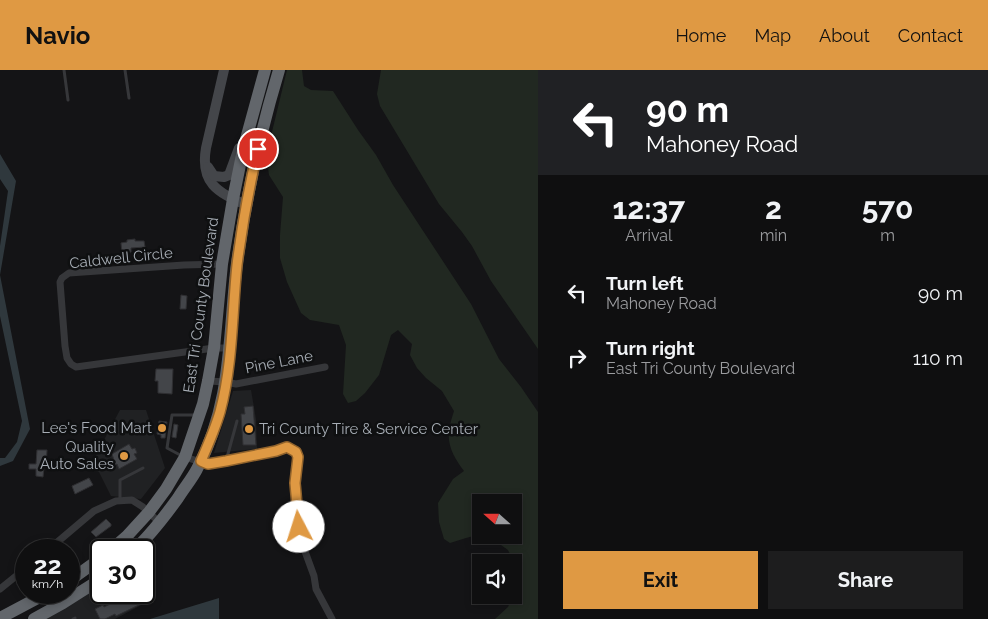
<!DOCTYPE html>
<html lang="en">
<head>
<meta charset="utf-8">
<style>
	:root { --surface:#0f0f10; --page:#1d1d1e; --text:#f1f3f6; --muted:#9b9c9f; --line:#2f2f30; --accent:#df9943 }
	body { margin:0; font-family:Raleway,sans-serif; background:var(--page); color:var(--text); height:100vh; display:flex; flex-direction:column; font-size:19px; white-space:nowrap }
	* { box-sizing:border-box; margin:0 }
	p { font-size:16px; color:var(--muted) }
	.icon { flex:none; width:28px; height:28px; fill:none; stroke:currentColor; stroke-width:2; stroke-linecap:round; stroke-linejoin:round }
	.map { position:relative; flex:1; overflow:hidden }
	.details { display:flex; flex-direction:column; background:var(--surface); width:450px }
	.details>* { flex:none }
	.top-card { background:#202124; color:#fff; overflow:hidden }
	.needle { width:32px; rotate:291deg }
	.tools { position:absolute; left:472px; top:424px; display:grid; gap:10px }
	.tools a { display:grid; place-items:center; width:50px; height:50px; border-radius:0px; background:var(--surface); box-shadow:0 2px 8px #0003,0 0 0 1px var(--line); font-size:25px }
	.speed { position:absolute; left:15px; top:469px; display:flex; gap:10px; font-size:25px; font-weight:700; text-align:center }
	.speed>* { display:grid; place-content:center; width:65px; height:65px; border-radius:50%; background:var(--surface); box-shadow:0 2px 8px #0003,0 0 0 1px var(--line); line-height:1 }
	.speed small { font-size:12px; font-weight:400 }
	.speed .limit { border:2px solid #111; border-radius:8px; background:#fff; color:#111 }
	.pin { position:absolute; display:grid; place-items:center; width:42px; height:42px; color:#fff; margin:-21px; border:2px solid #fff; border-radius:50%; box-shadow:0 1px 5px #0007 }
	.me { position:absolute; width:55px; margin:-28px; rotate:355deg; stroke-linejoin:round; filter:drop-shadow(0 0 4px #0008) }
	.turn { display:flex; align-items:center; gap:18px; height:105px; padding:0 25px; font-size:22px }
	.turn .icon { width:65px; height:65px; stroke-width:2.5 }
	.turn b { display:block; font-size:35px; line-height:42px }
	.eta { display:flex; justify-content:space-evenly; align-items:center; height:85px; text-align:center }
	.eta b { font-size:30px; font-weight:700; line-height:35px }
	.primary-button { display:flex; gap:10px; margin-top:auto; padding:10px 25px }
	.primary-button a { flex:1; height:58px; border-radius:0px; background:var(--accent); color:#111; font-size:20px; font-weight:700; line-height:58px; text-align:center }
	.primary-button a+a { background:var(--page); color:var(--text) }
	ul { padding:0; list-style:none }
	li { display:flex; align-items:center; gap:15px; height:65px; padding:0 25px }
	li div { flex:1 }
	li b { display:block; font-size:19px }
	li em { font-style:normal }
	header { display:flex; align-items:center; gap:30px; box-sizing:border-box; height:70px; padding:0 25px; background:var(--accent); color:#111 }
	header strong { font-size:24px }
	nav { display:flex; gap:28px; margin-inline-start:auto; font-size:18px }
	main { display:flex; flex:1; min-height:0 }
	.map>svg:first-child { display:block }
	.built { fill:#202123 }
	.green { fill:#212821 }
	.water { fill:#2f383d }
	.building { fill:#434549; stroke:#2f2f32 }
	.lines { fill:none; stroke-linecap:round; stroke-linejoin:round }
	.lane { stroke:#36373a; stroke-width:3 }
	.street { stroke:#36373a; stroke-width:7 }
	.secondary { stroke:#44464a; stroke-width:10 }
	.highway { stroke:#62666b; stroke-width:12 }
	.route-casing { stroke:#91632c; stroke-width:12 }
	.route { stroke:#df9943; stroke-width:9 }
	.poi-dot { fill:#df9943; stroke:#0f1011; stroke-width:2 }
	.labels { text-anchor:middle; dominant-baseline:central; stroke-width:5; stroke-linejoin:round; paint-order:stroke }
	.street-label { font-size:15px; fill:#a7adb5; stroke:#0f1011 }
	.poi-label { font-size:15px; fill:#a7adb5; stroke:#0f1011; text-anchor:end }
</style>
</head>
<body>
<header>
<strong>Navio</strong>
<nav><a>Home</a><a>Map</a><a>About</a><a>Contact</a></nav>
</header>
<main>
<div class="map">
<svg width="538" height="549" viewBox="0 0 538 549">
	<rect width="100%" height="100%" fill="#141416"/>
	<g class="built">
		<polygon points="251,320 256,349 257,379 214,383 233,321"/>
		<polygon points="120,340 146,340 165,398 141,429 111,426 99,402 88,400"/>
		<polygon points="101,514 101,522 141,523 147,532 115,549 44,549 84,527"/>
	</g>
	<g class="green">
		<path d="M287,0H302L304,16L311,20L333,21L358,60L376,85L393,115L471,234L499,289L521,317L538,342V549H495L508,537L518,515L519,502L508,480L487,465H514V432H481V464L466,468L450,473L444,469L439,452L438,433L453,409L464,401C455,389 447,376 449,360C450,354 452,347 454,341L442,321L426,308L417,298L410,285L412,274L398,260L391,265L379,305L365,323L356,331L348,333L343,324L346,275L339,255L310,250L301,243L287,212L280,188V165L283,127L269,105L267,90L271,66Z"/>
		<polygon points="381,0 538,0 538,279 491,211 472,176 462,162 439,134 380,36 377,24"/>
	</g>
	<g class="water">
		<polygon points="0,84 16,111 0,205 30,359 13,391 0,396 0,388 5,388 17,372 22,351 0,246 0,176 8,121 0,109"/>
		<polygon points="219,528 219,549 150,549"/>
	</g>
	<g class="building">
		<polygon points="135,169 135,171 144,171 145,177 131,178 131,182 122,183 121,173 127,172 127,170"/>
		<polygon points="181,225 187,226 186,239 180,239"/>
		<polygon points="156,299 173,299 172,324 158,323 158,311 155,311"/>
		<polygon points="253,336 256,375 243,375 241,344 245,344 244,337"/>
		<polygon points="159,351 167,352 165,368 161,368 161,365 157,364"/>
		<polygon points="174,354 178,355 176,368 172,367"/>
		<polygon points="129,374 132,379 135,378 137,383 134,384 137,389 119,399 117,394 113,396 110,392 114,390 112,384"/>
		<polygon points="37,380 47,380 46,397 44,397 43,407 36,406 36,399 29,399 29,394 36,394"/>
		<polygon points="89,408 93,415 75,424 72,416"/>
		<polygon points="106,449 111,454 111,456 96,467 91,462"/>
		<polygon points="135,522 138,522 143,533 116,546 115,544 105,549 100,549 95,539 103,535 104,537"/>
	</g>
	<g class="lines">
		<g class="lane">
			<polyline points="64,0 68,30"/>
			<polyline points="125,0 129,28"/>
			<polyline points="182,386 167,378 172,345 196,345"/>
			<polyline points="226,391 237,351"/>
			<polyline points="120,431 120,410 143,398"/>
			<polyline points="92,518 99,533 119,522"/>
			<polyline points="73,549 75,548"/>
		</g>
		<g class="street">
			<polyline points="222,194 184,195 69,203 62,208 60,212 65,276 67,288 71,294 76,297 214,278 230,278"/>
			<polyline points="208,311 226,312 236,314 325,297"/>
			<polyline points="185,387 207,394 225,391 276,381 287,377 296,382 298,387 295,413 299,457 303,476 314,506 316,519 332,549"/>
			<polyline points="48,480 94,441 116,431 132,430 143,437 159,452"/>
			<polyline points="0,519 26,498"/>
		</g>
		<g class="secondary">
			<path d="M224,0L206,78C200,113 217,122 246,135"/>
			<polyline points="208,97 214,106 224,107 229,105 239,78"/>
		</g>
		<g class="highway">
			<polyline points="111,480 127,466 149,442 166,419 185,387 203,334 208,311 214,278 222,194 233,129 243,80 265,0"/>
			<path d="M134,480C151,465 165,446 178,428C184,418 192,409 197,399C233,332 228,266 237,193C246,127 260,63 279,0"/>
			<polyline points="69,511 101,488"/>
			<polyline points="0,548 49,522"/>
			<polyline points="34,549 63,533 101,509"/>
		</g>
	</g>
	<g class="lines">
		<defs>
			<path id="route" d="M258,79C249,117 242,156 237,195C232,243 233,294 220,342C215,359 208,375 201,391L208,394L226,391L276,381L287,377L296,382L298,387L295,413L299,457"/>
		</defs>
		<use href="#route" class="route-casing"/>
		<use href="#route" class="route"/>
	</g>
	<g class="poi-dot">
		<circle cx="162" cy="358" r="5"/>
		<circle cx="249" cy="359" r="5"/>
		<circle cx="124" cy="386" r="5"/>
	</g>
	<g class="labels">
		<g class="street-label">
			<text transform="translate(121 188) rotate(-6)">Caldwell Circle</text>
			<text transform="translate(201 235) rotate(-82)">East Tri County Boulevard</text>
			<text transform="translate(279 292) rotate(-11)">Pine Lane</text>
		</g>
		<g class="poi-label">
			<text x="152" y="358">Lee's Food Mart</text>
			<text x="259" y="359" text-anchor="start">Tri County Tire &amp; Service Center</text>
			<text x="114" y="377">Quality<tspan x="114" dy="17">Auto Sales</tspan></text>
		</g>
	</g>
</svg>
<div class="tools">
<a><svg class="needle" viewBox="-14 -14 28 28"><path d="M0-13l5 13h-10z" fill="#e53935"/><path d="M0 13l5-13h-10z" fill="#9b9c9f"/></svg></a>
<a><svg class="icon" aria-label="sound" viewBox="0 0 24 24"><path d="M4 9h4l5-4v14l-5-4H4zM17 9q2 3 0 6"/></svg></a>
</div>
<div class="speed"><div>22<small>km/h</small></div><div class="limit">30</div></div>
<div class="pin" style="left:258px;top:79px;background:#d93025"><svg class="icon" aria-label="arrive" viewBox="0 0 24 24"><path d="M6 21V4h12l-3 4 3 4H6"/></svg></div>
<svg class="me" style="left:299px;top:457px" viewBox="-20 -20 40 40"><circle r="19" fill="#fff"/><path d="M0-13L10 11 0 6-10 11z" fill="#df9943"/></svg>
</div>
<section class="details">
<div class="top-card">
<div class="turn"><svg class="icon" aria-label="left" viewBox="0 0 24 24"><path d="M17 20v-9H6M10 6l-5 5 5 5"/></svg><div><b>90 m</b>Mahoney Road</div></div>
</div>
<div class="eta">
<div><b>12:37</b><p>Arrival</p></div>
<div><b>2</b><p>min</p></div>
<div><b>570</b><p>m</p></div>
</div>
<ul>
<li><svg class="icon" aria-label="left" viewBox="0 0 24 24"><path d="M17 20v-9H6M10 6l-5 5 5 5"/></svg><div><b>Turn left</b><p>Mahoney Road</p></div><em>90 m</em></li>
<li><svg class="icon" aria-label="right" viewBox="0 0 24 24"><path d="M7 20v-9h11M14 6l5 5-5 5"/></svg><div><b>Turn right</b><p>East Tri County Boulevard</p></div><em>110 m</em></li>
</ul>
<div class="primary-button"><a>Exit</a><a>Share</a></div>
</section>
</main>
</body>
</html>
